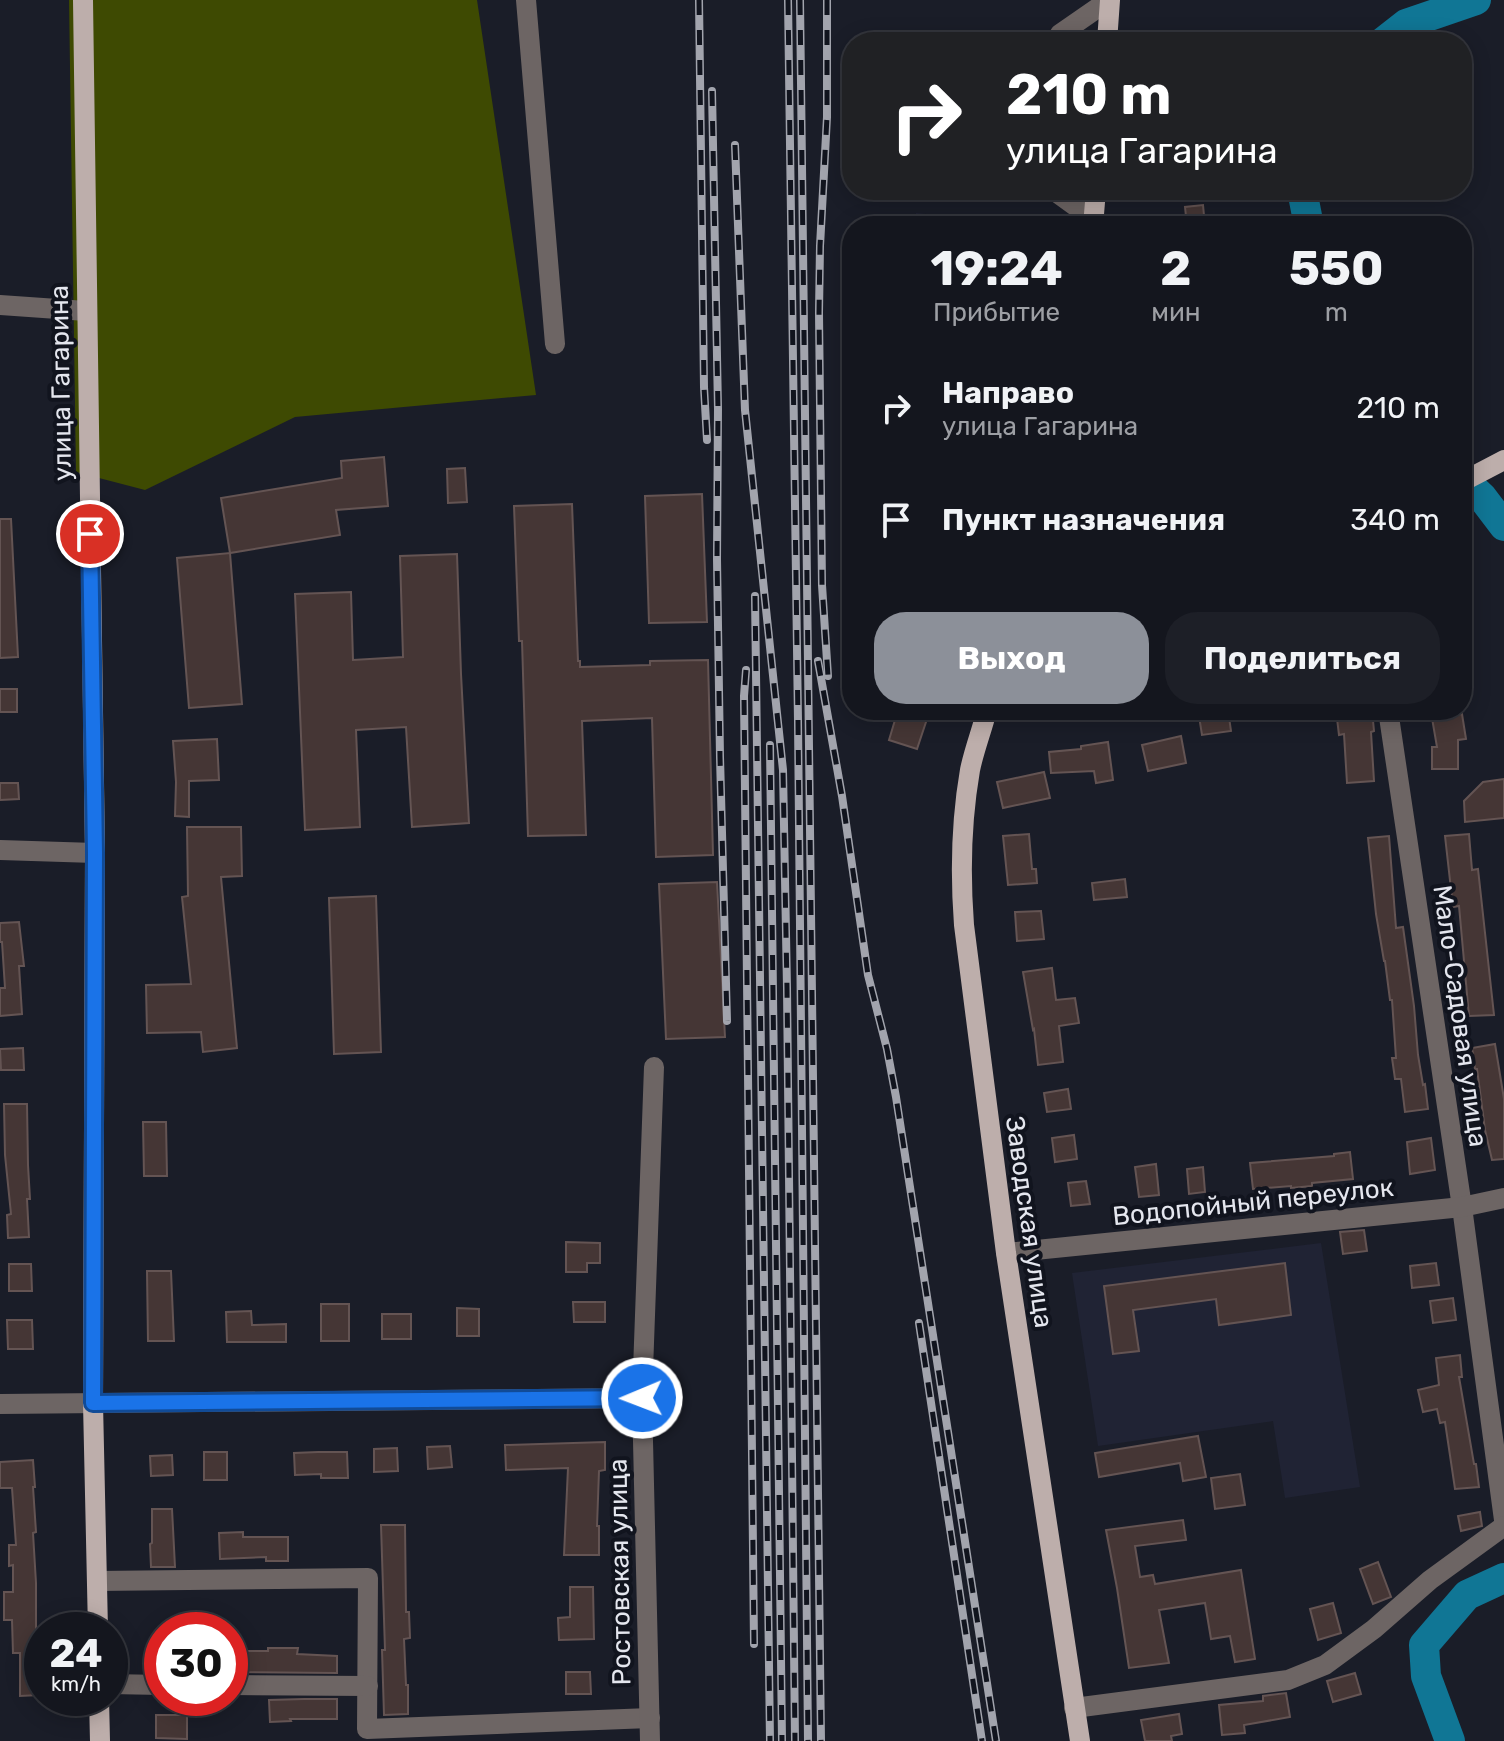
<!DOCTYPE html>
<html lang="ru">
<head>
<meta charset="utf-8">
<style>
	:root { --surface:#14161e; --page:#1d1f27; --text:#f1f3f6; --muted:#9d9fa4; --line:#33353c; --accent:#8c9099 }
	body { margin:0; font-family:Rubik,sans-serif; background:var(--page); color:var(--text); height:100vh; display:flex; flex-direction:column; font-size:30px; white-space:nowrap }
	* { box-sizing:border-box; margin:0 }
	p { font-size:26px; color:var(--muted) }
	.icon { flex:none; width:44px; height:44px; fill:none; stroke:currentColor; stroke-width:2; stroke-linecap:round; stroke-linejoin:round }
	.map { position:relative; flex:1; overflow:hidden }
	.details { position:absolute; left:842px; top:216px; width:630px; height:504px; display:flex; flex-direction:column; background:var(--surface); border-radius:32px; box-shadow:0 4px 20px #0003,0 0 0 2px var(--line) }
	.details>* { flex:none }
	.banner { position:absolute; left:842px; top:32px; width:630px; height:168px; border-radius:32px; box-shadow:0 4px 20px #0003,0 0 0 2px var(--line); background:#202124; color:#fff; overflow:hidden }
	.speed { position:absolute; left:24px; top:1612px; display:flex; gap:16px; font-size:40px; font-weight:700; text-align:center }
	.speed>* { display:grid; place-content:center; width:104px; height:104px; border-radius:50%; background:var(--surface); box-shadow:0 4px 20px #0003,0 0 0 2px var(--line); line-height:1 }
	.speed small { font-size:20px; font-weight:400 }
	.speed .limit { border:12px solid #d22; background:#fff; color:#111 }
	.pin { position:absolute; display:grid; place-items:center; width:68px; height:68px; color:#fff; margin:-34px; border:4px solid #fff; border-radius:50%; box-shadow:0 2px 8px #0007 }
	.me { position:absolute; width:88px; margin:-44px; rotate:269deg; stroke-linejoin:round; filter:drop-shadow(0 0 6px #0008) }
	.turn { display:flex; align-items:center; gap:28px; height:168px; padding:0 32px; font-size:36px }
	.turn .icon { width:104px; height:104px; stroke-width:2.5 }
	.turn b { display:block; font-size:56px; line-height:68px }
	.eta { display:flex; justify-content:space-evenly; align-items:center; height:136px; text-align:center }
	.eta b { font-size:48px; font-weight:700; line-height:56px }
	.button { display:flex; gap:16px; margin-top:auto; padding:16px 32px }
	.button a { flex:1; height:92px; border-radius:32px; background:var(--accent); color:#fff; font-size:32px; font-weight:700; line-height:92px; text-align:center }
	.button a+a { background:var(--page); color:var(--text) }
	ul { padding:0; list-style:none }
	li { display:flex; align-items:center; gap:24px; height:112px; padding:0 32px }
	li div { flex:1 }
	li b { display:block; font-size:30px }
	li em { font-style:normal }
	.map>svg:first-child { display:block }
	.built { fill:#202334 }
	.green { fill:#3e4a02 }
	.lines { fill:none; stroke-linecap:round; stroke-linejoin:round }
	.river { stroke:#107695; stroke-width:30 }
	.building { fill:#453635; stroke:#645453; stroke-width:2 }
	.minor { stroke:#6d6564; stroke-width:20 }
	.major { stroke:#bdaeab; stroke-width:20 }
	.rail-casing { stroke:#a2a4ad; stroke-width:8 }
	.rail { stroke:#11141e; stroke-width:5; stroke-dasharray:15; stroke-linecap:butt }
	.route-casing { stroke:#114b97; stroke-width:20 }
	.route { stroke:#1a73e8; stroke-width:14 }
	.labels { text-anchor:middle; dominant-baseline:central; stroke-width:8; stroke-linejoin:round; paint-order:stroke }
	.street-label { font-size:26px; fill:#e4e6ee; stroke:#11141e }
</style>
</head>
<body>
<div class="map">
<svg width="1504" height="1741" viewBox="0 0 1504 1741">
	<rect width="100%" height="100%" fill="#1a1d28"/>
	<g class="built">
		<polygon points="916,213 1039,226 907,226 915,224"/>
		<polygon points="1321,1243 1360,1487 1285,1498 1273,1421 1098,1446 1072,1273"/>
	</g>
	<polygon class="green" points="69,0 477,0 536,395 295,417 145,490 76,472"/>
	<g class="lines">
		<g class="river">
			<polyline points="1383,42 1406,24 1476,0"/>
			<polyline points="1302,190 1309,226"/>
			<polyline points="1462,478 1482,497 1504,526"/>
			<polyline points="1450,1741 1426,1676 1424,1645 1467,1595 1504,1578"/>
		</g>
	</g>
	<g class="building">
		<polygon points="1203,205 1205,226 1187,226 1185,207"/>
		<polygon points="384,457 388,506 336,510 340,535 230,553 221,498 342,478 341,461"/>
		<polygon points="465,468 467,502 448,503 447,469"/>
		<polygon points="702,494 707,622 649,623 645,496"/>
		<polygon points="572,504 578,661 580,661 580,667 650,665 650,661 708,660 713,855 656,857 652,718 582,721 586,835 528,836 522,641 519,641 514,506"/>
		<polygon points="0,519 11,519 18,657 0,658"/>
		<polygon points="230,553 242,704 189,708 177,558"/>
		<polygon points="457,554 461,674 469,823 412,827 406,727 356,730 360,827 305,830 295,594 351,592 353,660 403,657 400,556"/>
		<rect x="0" y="689" width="17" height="23"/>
		<polygon points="898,710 930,710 917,749 889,740"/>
		<polygon points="1198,710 1228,710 1231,731 1202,735"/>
		<polygon points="1336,710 1372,710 1374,731 1371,732 1374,781 1347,783 1344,734 1339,735"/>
		<polygon points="1462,714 1466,739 1458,740 1458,769 1432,769 1432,747 1437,747 1432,718"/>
		<polygon points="1181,736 1186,763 1148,771 1142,745"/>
		<polygon points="217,739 219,780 189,781 189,817 175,816 176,782 173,741"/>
		<polygon points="1108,742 1113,780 1096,783 1094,771 1051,773 1049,752 1081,749 1081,746"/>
		<polygon points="1044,772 1050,798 1003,808 997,782"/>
		<polygon points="1504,779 1504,818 1465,822 1464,801 1483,782"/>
		<polygon points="0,783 18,783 19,799 0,800"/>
		<polygon points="187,827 241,827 242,876 221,877 237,1048 203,1052 201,1032 147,1033 146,985 191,984 182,897 188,896"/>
		<polygon points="1029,834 1032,869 1036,869 1037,883 1008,885 1003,836"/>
		<polygon points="1469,834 1472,870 1478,869 1494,1015 1469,1016 1459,906 1453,907 1445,836"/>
		<polygon points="1389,836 1396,928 1403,927 1414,1006 1418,1055 1423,1085 1425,1084 1428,1109 1405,1112 1401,1079 1395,1079 1392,1058 1396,1058 1392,1000 1390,1000 1385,961 1384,961 1376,914 1368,838"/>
		<polygon points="1125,879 1127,897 1094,900 1092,883"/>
		<polygon points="717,882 725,1037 666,1039 659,884"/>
		<polygon points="376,896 381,1052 334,1054 329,898"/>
		<polygon points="1041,911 1044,939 1017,941 1015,912"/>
		<polygon points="19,922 24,966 19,966 22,1014 0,1016 0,988 5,988 2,942 0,942 0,923"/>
		<polygon points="1052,968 1056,1000 1075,998 1079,1023 1059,1026 1063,1062 1038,1065 1034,1029 1033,1030 1023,972"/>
		<polygon points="1495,1044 1504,1099 1504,1159 1492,1160 1485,1130 1477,1069 1475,1069 1472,1048"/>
		<polygon points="23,1048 24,1070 1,1070 0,1049"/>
		<polygon points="1068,1089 1071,1109 1047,1112 1044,1093"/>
		<polygon points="4,1104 27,1104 28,1165 30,1199 27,1199 29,1237 8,1238 7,1215 11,1214 5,1155"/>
		<polygon points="143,1122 166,1122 167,1176 144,1176"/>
		<polygon points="1074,1135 1077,1159 1055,1162 1052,1138"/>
		<polygon points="1431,1138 1435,1170 1410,1174 1407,1142"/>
		<polygon points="1350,1152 1353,1179 1312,1183 1312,1186 1291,1188 1291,1186 1253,1189 1250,1163 1334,1156 1334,1154"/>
		<polygon points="1156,1164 1159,1195 1139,1197 1135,1167"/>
		<polygon points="1203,1167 1205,1192 1189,1194 1187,1169"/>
		<polygon points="1086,1181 1090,1204 1071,1206 1068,1183"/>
		<polygon points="1364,1230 1367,1251 1343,1254 1340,1232"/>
		<polygon points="566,1242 600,1243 600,1263 587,1263 587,1272 566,1272"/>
		<polygon points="1285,1263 1291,1315 1219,1325 1216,1299 1133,1310 1139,1351 1113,1354 1104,1286"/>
		<polygon points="1436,1263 1439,1285 1412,1288 1410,1266"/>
		<polygon points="9,1264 31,1264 32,1291 9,1291"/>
		<polygon points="147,1271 171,1271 174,1341 148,1341"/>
		<polygon points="1453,1298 1456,1320 1433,1323 1430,1301"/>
		<polygon points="573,1302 605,1302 605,1322 574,1322"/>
		<rect x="321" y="1304" width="28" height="37"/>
		<polygon points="457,1308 479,1309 479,1336 457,1336"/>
		<polygon points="251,1311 252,1325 286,1324 286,1342 227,1342 226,1312"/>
		<rect x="382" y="1314" width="29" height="25"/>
		<polygon points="7,1320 32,1320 33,1349 8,1349"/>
		<polygon points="1460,1355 1462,1377 1459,1377 1474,1464 1476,1464 1479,1487 1455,1489 1445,1422 1440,1423 1437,1409 1423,1412 1418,1390 1439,1385 1436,1358"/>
		<polygon points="1198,1436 1206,1477 1183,1481 1180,1463 1099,1477 1095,1453"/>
		<polygon points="605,1442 605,1470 599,1471 597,1526 599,1526 599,1555 564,1555 568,1468 506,1470 505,1445"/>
		<polygon points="450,1446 452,1467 428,1469 427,1447"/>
		<polygon points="397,1448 398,1471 374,1472 374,1449"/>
		<rect x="204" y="1452" width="23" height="28"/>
		<polygon points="318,1452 347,1452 348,1478 321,1478 321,1474 295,1475 294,1453"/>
		<polygon points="172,1455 173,1475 151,1476 150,1456"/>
		<polygon points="33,1460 35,1487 33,1487 36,1532 33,1533 36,1583 36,1679 39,1678 39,1695 20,1696 20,1653 13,1653 12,1620 4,1620 4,1592 13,1592 13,1565 9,1566 9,1545 16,1545 12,1488 0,1488 0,1462"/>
		<polygon points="1240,1474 1245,1505 1215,1509 1211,1478"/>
		<polygon points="152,1509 172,1509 175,1567 151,1567 150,1544 152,1543"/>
		<polygon points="1480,1512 1482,1526 1461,1531 1458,1516"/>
		<polygon points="1183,1520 1186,1540 1135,1546 1140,1577 1153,1575 1155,1584 1241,1570 1255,1659 1235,1662 1230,1636 1211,1639 1205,1603 1159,1610 1169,1663 1129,1668 1117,1588 1106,1530"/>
		<polygon points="381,1525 405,1525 406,1612 409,1612 410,1638 404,1639 406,1685 408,1685 408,1714 384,1715 382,1650 385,1650"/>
		<polygon points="243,1532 243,1537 288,1537 288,1561 266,1561 266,1557 220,1559 219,1533"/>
		<polygon points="1378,1562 1391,1597 1373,1604 1360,1569"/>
		<polygon points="570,1587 593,1587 594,1639 559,1640 558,1618 570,1617"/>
		<polygon points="1333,1603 1341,1633 1318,1640 1310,1609"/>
		<polygon points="268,1648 298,1648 297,1654 337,1656 337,1673 230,1672 230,1651 268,1651"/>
		<polygon points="566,1672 590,1672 591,1694 566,1694"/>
		<polygon points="1355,1673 1361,1694 1333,1702 1327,1681"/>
		<polygon points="1286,1693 1290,1717 1244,1725 1245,1733 1222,1735 1219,1705 1263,1701 1263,1696"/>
		<polygon points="304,1699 337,1699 337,1719 290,1719 291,1721 270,1722 269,1700"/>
		<polygon points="1179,1714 1182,1734 1171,1736 1172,1741 1145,1741 1141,1720"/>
		<polygon points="156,1715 187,1715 187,1739 156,1738"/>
	</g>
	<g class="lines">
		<g class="minor">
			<polyline points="526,0 555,344"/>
			<polyline points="1055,42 1060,34 1109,0"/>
			<polyline points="1053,190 1093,219"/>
			<polyline points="0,305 86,311"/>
			<polyline points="1388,710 1462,1207 1504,1520"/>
			<polyline points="0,850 95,853"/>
			<polyline points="1006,1253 1462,1207 1504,1198"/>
			<polyline points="0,1404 642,1398"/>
			<polyline points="97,1581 368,1578 367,1729 650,1718"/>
			<polyline points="110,1684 162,1685"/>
			<polyline points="230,1685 368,1686"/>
			<polyline points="1074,1708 1288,1680 1325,1665 1374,1629 1430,1580 1504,1526"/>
			<polyline points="650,1741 642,1398 654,1067"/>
		</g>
		<g class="major">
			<polyline points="83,0 95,853 93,1403 98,1630"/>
			<polyline points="1107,42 1110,0"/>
			<polyline points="1093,226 1096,190"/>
			<polyline points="1462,482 1504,460"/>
			<path d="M987,710C982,730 974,750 970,770C961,822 960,872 964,925L1006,1253L1080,1741"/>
			<polyline points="99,1698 100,1741"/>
		</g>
		<defs>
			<g id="rail">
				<polyline points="699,0 704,387 707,440"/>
				<polyline points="788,0 798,721 808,1741"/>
				<polyline points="800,0 821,1741"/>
				<polyline points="827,0 827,117 820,246 819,313 822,585 828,676"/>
				<polyline points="712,91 718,409 717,559 720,757 727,1021"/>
				<polyline points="735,145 745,410 783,770 787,988 795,1741"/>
				<polyline points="755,596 770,1741"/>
				<polyline points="818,661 842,796 868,975 887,1049 896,1097 996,1741"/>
				<polyline points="746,670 744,696 754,1644"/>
				<polyline points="770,745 782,1741"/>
				<polyline points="919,1323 982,1741"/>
			</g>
		</defs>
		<use href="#rail" class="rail-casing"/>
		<use href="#rail" class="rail"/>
	</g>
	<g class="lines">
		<defs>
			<polyline id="route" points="90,534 95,853 93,1403 642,1398"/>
		</defs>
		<use href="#route" class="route-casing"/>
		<use href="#route" class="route"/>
	</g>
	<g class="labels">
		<g class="street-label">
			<text transform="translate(61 383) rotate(-91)">улица Гагарина</text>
			<text transform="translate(1460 1016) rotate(82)">Мало-Садовая улица</text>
			<text transform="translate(1253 1202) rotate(-6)">Водопойный переулок</text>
			<text transform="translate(1029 1222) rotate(82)">Заводская улица</text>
			<text transform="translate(620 1572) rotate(-91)">Ростовская улица</text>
		</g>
	</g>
</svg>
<div class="speed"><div>24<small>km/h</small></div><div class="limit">30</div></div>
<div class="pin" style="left:90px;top:534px;background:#d93025"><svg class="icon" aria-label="arrive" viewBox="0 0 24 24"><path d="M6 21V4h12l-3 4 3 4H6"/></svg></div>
<svg class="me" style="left:642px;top:1398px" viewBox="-20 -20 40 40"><circle r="17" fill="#1a73e8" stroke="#fff" stroke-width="3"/><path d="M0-11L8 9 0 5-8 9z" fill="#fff"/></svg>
<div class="banner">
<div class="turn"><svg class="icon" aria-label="right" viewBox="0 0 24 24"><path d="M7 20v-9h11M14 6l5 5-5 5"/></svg><div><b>210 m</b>улица Гагарина</div></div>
</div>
<section class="details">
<div class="eta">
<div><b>19:24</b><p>Прибытие</p></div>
<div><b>2</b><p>мин</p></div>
<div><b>550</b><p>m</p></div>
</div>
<ul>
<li><svg class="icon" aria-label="right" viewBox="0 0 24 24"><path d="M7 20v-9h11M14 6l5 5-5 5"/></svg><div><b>Направо</b><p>улица Гагарина</p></div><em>210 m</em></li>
<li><svg class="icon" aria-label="arrive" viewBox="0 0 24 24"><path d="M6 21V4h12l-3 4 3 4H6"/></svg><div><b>Пункт назначения</b></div><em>340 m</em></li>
</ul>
<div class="button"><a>Выход</a><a>Поделиться</a></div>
</section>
</div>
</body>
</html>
